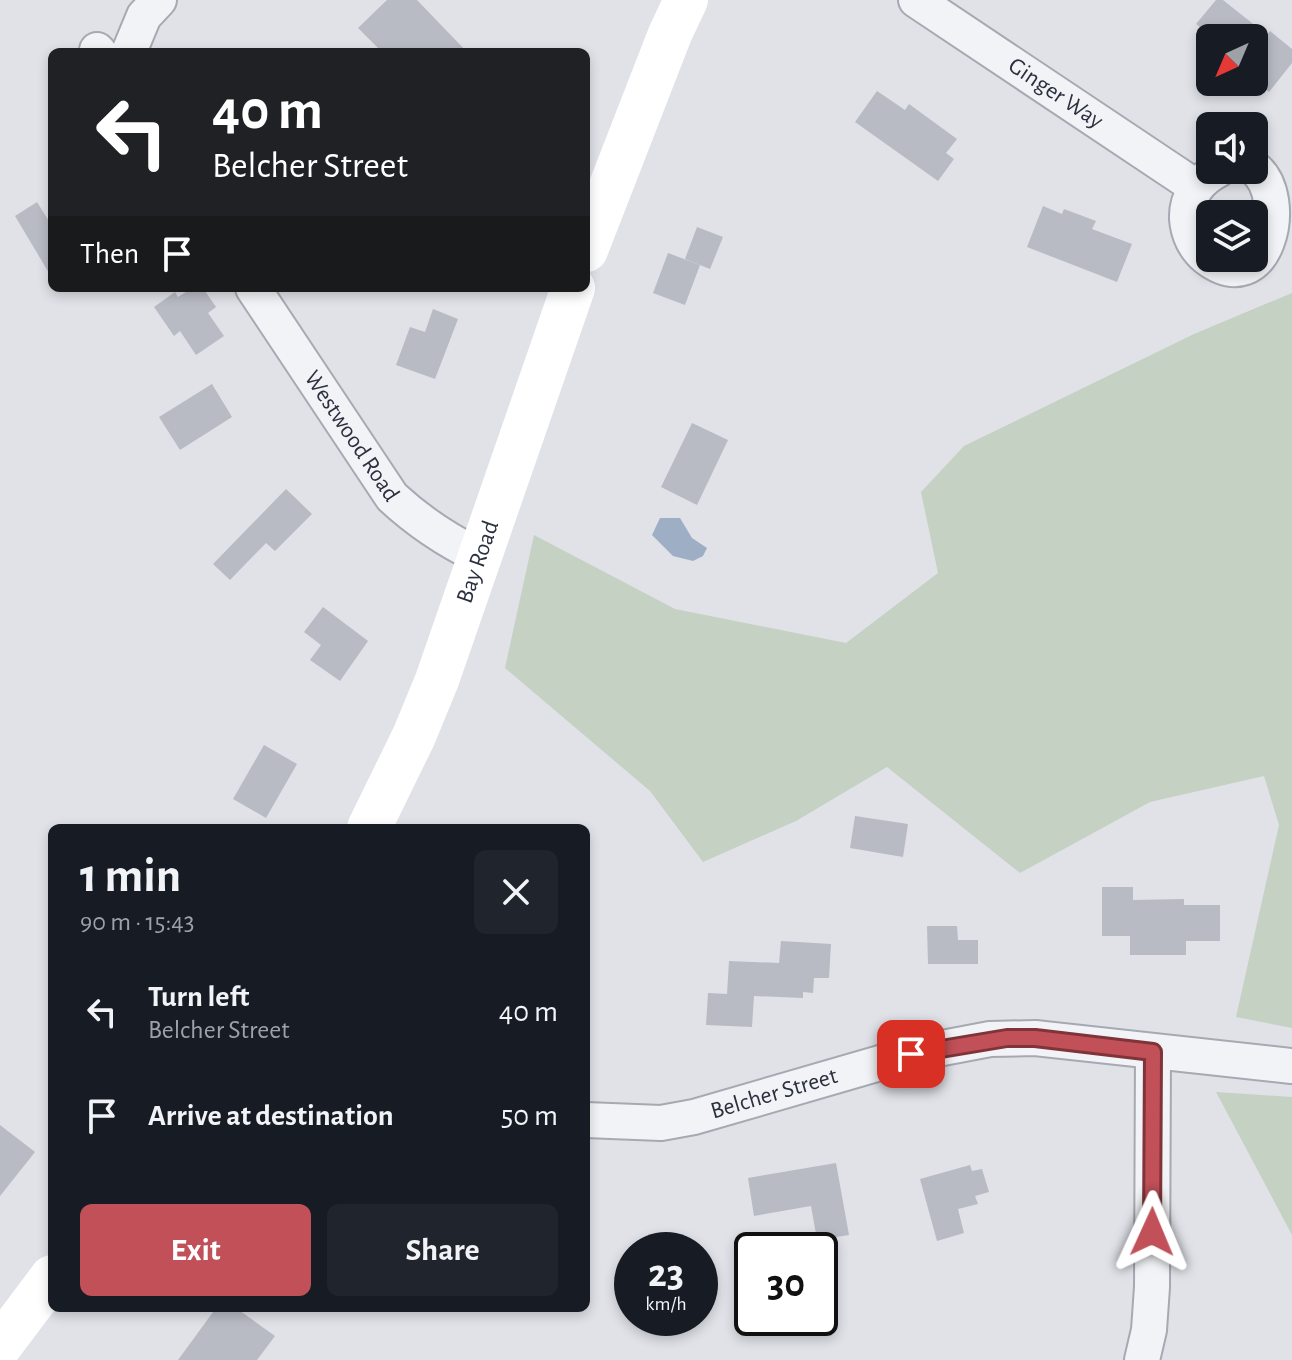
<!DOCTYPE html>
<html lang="en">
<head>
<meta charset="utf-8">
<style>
	:root { --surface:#171b24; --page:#20242c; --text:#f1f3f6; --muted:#9ea1a6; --accent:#c25058 }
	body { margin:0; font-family:"Alegreya Sans",sans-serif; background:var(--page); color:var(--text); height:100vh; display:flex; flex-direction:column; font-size:30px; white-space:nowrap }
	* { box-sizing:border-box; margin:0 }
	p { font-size:26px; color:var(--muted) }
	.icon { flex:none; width:44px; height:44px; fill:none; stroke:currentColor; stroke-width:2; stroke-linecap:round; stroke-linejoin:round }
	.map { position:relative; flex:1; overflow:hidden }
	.details { position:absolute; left:48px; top:824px; width:542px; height:488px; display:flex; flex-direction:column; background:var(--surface); border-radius:12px; box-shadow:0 4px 12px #0003 }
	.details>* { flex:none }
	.hud { position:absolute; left:48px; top:48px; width:542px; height:244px; border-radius:12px; box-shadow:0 4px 12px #0003; background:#202124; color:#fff; overflow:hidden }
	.needle { width:52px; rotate:224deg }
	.tools { position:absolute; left:1196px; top:24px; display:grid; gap:16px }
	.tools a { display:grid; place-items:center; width:72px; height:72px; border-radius:12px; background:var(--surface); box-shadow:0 4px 12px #0003; font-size:40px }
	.speed { position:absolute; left:614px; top:1232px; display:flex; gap:16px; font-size:40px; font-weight:700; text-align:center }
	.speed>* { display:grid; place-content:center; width:104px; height:104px; border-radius:50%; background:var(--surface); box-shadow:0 4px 12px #0003; line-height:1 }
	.speed small { font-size:20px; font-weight:400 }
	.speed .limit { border:4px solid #111; border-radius:12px; background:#fff; color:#111 }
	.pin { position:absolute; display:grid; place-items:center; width:68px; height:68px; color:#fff; margin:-34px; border-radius:16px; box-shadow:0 4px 12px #0006 }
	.me { position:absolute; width:88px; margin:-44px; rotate:1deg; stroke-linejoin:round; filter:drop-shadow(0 0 6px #0008) }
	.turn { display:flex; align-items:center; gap:28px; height:168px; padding:0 32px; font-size:36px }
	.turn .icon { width:104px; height:104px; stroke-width:2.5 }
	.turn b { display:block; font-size:56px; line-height:68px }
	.then { display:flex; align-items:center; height:76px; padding:0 32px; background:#0003; gap:16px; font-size:30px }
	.round { display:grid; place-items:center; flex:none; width:84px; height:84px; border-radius:12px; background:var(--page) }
	.overview { display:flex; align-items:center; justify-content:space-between; height:136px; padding:0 32px }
	h1 { font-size:48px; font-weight:700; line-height:60px }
	.cta { display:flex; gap:16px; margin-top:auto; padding:16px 32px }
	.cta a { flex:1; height:92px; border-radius:12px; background:var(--accent); color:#fff; font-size:32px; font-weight:700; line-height:92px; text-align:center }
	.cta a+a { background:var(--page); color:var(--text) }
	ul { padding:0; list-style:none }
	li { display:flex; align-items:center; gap:24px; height:104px; padding:0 32px }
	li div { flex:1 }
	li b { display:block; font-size:30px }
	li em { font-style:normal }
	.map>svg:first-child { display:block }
	.green { fill:#c5d1c2 }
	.water { fill:#9eaec5 }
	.building { fill:#b8bbc4 }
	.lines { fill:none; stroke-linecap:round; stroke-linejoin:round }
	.minor-casing { stroke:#a6a9b2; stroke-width:38 }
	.minor { stroke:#f2f3f6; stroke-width:34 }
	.secondary { stroke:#fff; stroke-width:44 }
	.route-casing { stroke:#7e3439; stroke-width:20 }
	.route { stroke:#c25058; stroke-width:14 }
	.labels { text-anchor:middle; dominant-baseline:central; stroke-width:6; stroke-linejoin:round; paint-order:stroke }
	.street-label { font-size:24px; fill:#2a303e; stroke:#eff1f5 }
</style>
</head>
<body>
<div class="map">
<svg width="1292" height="1360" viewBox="0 0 1292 1360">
	<rect width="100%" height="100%" fill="#e0e2e8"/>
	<g class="green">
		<polygon points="1292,293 1292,1028 1236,1017 1279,825 1264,776 1150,802 1020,873 887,767 796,821 703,862 650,791 505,668 534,535 675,609 846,643 938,573 921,492 964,446 1194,334"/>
		<polygon points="1216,1092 1292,1097 1292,1235"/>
	</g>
	<polygon class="water" points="660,518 680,518 692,538 707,548 703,556 693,561 673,556 652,535"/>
	<g class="building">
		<polygon points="387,0 417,0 467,52 382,52 358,28"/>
		<polygon points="1216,0 1223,0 1267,35 1270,31 1292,49 1292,63 1269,92 1254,80 1254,38 1214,38 1196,24"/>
		<polygon points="877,91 905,110 909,104 957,139 946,153 954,159 938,181 855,122"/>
		<polygon points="37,202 52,226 52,278 15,216"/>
		<polygon points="1043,206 1062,214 1064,209 1096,221 1092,229 1132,244 1117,282 1027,247"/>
		<polygon points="697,227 723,237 710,269 685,259"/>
		<polygon points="668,253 700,265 685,305 653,293"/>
		<polygon points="192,288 203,288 216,307 208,313 224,336 196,355 180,331 174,336 154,307 175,292 178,297"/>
		<polygon points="433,309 458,319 435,379 396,365 410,327 425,332"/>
		<polygon points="212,384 232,417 180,450 159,417"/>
		<polygon points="692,423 728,440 697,505 661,487"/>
		<polygon points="286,489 312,514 275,551 266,543 230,580 213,564"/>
		<polygon points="323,607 368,641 340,681 310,660 321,645 304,632"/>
		<polygon points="264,745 297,764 266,818 233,799"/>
		<polygon points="855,816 908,824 903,857 850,848"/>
		<polygon points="1102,887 1133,887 1133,900 1184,899 1184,905 1220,905 1220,941 1186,941 1186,955 1130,955 1130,936 1102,936"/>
		<polygon points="927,926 957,926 958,940 978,940 978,964 928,964"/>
		<polygon points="781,941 831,944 829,978 814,978 813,993 803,992 803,998 754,996 752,1027 706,1025 708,993 727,994 729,961 779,963"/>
		<polygon points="0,1125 35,1152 0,1196"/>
		<polygon points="836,1163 849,1235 817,1240 811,1206 754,1216 748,1178"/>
		<polygon points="970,1165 972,1171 982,1169 989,1192 975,1196 978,1204 958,1209 964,1233 937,1241 920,1179"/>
		<polygon points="216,1308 236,1308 275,1336 257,1360 178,1360"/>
	</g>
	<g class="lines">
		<defs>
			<g id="minor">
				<path id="s1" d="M916,0L1196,187"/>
				<polyline points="97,50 99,52"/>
				<polyline points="129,52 144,16 159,0"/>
				<path d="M1218,170C1199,180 1186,197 1187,219C1188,234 1195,248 1206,257C1267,305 1292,197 1254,168"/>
				<path id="s2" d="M253,288L392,497C419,522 446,540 479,556"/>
				<path id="s3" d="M586,1120L661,1123L694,1117L911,1054L990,1039L1035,1038L1292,1066"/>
				<polyline points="1142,1360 1149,1330 1152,1287 1153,1052"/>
			</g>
		</defs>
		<use href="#minor" class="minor-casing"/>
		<use href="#minor" class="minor"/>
		<g class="secondary">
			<polyline points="586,250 670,34 686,0"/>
			<path id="s4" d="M369,828L414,736L437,680L573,288"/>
			<polyline points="0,1346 52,1277"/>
		</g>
	</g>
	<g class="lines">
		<defs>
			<polyline id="route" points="911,1054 1007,1038 1035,1038 1153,1052 1152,1232"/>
		</defs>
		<use href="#route" class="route-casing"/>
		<use href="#route" class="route"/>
	</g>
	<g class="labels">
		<g class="street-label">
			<text stroke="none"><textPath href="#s1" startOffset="168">Ginger Way</textPath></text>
			<text stroke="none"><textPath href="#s2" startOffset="178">Westwood Road</textPath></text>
			<text stroke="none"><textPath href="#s4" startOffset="288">Bay Road</textPath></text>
			<text stroke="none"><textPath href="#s3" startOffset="192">Belcher Street</textPath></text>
		</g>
	</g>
</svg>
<div class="tools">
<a><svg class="needle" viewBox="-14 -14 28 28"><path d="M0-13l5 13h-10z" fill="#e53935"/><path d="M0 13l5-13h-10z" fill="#9ea1a6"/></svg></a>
<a><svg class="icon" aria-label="sound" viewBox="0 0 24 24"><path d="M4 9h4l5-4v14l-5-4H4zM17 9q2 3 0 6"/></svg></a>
<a><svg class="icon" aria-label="layers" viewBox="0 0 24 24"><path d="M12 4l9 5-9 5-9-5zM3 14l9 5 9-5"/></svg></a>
</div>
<div class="speed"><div>23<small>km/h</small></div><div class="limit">30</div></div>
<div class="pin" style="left:911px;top:1054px;background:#d93025"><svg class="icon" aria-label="arrive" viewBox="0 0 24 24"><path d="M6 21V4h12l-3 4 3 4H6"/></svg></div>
<svg class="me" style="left:1152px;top:1232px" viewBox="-20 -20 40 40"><path d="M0-17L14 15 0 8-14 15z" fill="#c25058" stroke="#fff" stroke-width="4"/></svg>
<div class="hud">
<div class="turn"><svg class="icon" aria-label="left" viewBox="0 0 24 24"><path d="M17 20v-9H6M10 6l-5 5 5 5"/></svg><div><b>40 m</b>Belcher Street</div></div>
<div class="then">Then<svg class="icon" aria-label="arrive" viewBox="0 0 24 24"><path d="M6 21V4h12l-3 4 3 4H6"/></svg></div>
</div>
<section class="details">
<div class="overview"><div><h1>1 min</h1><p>90 m · 15:43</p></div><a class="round"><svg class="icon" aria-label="close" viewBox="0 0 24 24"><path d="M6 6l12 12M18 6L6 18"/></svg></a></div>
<ul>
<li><svg class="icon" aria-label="left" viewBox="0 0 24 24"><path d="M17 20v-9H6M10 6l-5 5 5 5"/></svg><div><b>Turn left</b><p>Belcher Street</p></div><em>40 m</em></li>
<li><svg class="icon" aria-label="arrive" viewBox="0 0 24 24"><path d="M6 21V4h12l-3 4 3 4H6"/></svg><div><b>Arrive at destination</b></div><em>50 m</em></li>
</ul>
<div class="cta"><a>Exit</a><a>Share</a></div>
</section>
</div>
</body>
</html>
